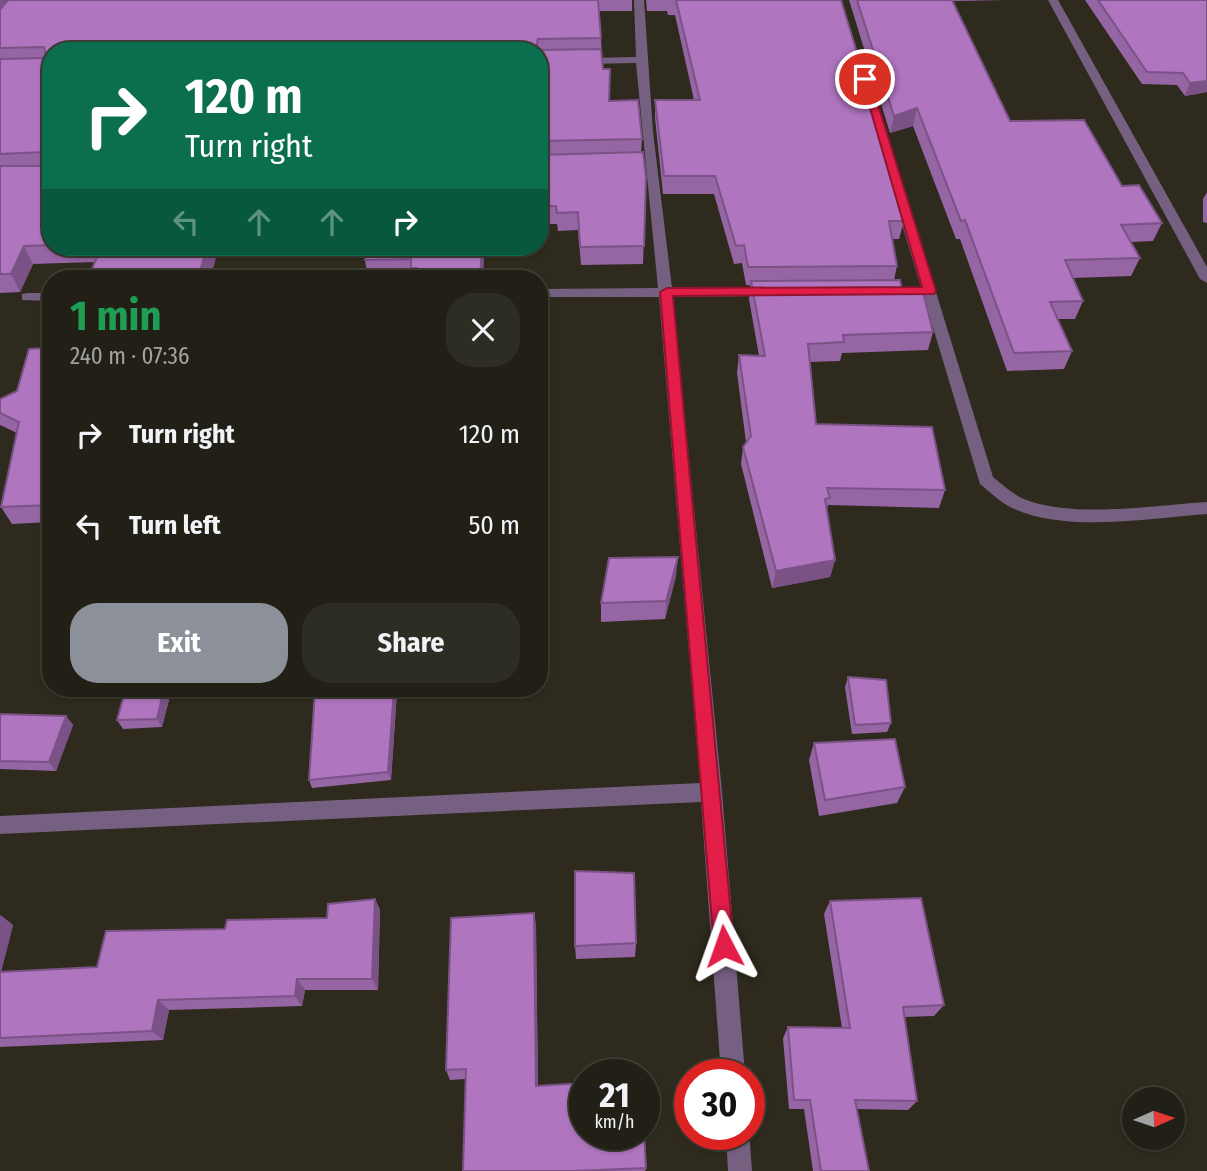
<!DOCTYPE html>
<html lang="en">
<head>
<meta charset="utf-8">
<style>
	:root { --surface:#222016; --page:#2e2d23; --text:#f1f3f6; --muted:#a2a3a1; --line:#3f3e35; --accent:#8c9099 }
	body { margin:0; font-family:"Fira Sans Condensed",sans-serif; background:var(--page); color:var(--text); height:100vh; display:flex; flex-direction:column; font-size:26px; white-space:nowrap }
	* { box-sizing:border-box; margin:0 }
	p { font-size:23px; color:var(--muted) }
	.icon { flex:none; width:38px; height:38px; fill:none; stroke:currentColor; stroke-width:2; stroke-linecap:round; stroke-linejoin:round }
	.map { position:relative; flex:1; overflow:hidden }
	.sheet { position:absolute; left:42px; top:270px; width:506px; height:427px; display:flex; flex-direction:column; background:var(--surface); border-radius:28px; box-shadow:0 2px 5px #0004,0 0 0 2px var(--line) }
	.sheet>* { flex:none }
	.guide { position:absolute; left:42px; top:42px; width:506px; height:214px; border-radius:28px; box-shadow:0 2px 5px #0004,0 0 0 2px var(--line); background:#0b6e4f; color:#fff; overflow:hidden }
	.needle { width:46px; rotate:87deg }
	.buttons { position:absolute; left:1122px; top:1087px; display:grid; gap:14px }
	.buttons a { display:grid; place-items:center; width:63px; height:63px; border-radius:50%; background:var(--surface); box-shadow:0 2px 5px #0004,0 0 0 2px var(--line); font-size:35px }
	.speed { position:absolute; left:569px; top:1059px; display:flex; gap:14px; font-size:35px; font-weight:700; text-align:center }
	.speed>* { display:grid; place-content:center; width:91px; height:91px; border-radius:50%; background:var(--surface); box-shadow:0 2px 5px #0004,0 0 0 2px var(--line); line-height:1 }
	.speed small { font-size:18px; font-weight:400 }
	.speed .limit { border:10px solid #d22; background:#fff; color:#111 }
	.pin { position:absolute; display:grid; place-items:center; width:60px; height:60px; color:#fff; margin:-30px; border:4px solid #fff; border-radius:50%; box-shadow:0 2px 7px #0007 }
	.me { position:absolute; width:77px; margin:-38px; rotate:356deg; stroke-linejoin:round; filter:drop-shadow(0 0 5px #0008) }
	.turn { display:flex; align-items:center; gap:24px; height:147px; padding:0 28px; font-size:32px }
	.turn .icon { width:91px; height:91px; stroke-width:2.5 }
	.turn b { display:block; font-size:49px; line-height:60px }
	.lanes { display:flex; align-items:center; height:66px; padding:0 28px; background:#0003; justify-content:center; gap:35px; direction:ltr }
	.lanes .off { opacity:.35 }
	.round { display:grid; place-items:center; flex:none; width:74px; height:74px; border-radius:28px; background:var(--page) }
	.head { display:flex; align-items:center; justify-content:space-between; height:119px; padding:0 28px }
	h1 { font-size:42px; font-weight:700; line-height:52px; color:#1e9e55 }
	.primary-button { display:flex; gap:14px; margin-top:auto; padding:14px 28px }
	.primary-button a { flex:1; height:80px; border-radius:28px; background:var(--accent); color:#fff; font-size:28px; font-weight:700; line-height:80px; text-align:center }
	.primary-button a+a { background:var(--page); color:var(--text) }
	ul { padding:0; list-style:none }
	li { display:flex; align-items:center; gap:21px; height:91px; padding:0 28px }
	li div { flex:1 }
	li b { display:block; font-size:26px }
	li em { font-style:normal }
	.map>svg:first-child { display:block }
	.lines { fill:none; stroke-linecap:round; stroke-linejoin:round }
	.minor { fill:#766081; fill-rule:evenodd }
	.wall { fill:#9665a4 }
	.shaded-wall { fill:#7a5286 }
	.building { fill:#af75bf; stroke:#7a5286; stroke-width:2 }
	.route { fill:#e11d48; stroke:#92132f; stroke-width:2 }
</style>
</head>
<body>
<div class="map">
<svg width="1207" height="1171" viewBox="0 0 1207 1171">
	<rect width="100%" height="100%" fill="#2e2a1d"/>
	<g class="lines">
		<g class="minor">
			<polygon points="634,0 644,0 653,132 672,288 772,288 779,292 772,296 673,297 722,792 745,1074 721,1074 701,802 0,834 0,816 700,783 659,297 539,297 539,289 658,288 636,63 539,65 539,59 636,57"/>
			<polygon points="1048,0 1058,0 1207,267 1207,283 1200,279"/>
			<path d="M870,109L880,111L993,477C1003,485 1012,494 1024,499C1072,519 1156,505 1207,502V514C1149,518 1064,534 1010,507C999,501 990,492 980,484L868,111Z"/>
			<polygon points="27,293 51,293 51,301 22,300 22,294"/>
			<polygon points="749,1131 752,1171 728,1171 726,1134 749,1134"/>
		</g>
	</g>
	<g class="wall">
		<polygon points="0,0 632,0 632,11 599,11 603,69 609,101 642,139 641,152 646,177 643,264 581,265 578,230 558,231 557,224 539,224 539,51 51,51 51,247 219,247 210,278 92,278 90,274 95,262 33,264 20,292 0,293"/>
		<polygon points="646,0 841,0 904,221 899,239 893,239 897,266 894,280 933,332 928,350 842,353 840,361 810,362 816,424 945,490 939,508 828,505 827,509 835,560 830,577 772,588 741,464 743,447 746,442 737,373 739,355 759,356 749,299 750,285 746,285 742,263 734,264 714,194 663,194 655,118 655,100 694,100 675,15 668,15 667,11 647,11"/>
		<polygon points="849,0 1007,0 953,1 1010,121 1122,186 1162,223 1153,241 1131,242 1140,258 1131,276 1073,278 1083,301 1075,319 1057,319 1072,351 1064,369 1007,371 960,239 956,239 913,126 890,133"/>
		<polygon points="1085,0 1207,0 1207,92 1185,96 1177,85 1142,84"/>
		<polygon points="1207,192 1207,223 1203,222 1203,199"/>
		<polygon points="350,247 484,247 483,278 368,278 365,260 365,253 351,254"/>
		<polygon points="51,348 51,522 12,524 1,507 17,433 0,425 0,399 17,391"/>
		<polygon points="676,576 665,619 601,622 601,603"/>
		<polygon points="848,677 891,723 887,732 852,734 845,687"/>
		<polygon points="172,688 162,727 123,729 117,720"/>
		<polygon points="348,688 396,688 397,692 391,780 312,788 309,780"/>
		<polygon points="0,714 66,716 73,725 56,771 0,769"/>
		<polygon points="814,743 905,787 897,803 819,816 809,760"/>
		<polygon points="375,899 380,910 378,990 305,990 302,1006 169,1010 163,1040 0,1047 0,915 13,925 1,972 97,967 225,929 327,918"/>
		<polygon points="830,901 944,1005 934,1016 904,1017 917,1101 908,1110 857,1109 869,1171 813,1171 804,1109 789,1109 783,1038 788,1027 842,1028 824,914"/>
		<polygon points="534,913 536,926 538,1086 646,1168 645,1171 463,1171 466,1079 450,1080 446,1070"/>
		<polygon points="636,943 635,957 576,959 575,946"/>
	</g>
	<g class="shaded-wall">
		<polygon points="0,0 11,0 0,15"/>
		<polygon points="1207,81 1207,92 1185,96 1190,83"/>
		<polygon points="917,108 913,126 890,133 894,116"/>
		<polygon points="24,246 33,264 20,292 11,274"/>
		<polygon points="207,247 219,247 210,278 203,278 200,271"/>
		<polygon points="482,247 484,247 483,278 480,278"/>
		<polygon points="678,557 676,576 665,619 666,601"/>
		<polygon points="835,560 830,577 772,588 776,571"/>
		<polygon points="164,688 172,688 162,727 157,719"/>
		<polygon points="394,688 396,688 397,692 391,780 388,772"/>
		<polygon points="66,716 73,725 56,771 49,762"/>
		<polygon points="375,899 380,910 378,990 372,979"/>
		<polygon points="534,913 536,926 538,1095 536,1086"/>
		<polygon points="0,915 13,925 0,975"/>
		<polygon points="297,979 305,990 302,1006 295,996"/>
		<polygon points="158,1000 169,1010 163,1040 152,1031"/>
	</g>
	<g class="building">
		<polygon points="8,0 598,0 601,38 538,39 536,48 538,50 601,49 603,69 610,69 609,101 638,100 642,139 539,141 539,51 51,51 51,245 24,246 11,274 0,274 0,166 43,166 46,163 43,152 0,154 0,59 44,58 46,56 44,47 0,48 0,10"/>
		<polygon points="676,0 841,0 878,121 904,221 889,221 897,266 748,267 744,245 736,246 715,176 664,176 655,100 700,100"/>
		<polygon points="857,0 952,0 1010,121 1084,120 1122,186 1139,185 1162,223 1121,225 1140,258 1065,260 1083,301 1050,302 1072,351 1014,353 965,220 961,221 917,108 894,116"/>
		<polygon points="1098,0 1207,0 1207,81 1190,83 1183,73 1147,72"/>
		<polygon points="643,152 646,177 644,246 580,247 578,212 557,213 556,206 539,206 539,155"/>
		<polygon points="101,247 207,247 200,271 90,274"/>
		<polygon points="366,247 482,247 480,278 432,278 432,272 416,272 417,268 411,268 411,259 365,260"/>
		<polygon points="900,280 902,290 923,292 933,332 843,335 844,342 808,344 816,424 932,427 945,490 827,488 830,498 825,499 835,560 776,571 743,447 751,436 739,355 765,356 751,281"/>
		<polygon points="51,348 51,503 50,505 1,507 19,422 0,413 0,399 17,391 29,349"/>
		<polygon points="678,557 666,601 601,603 609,558"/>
		<polygon points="848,677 886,680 891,723 855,725"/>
		<polygon points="126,688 164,688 157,719 117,720"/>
		<polygon points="348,688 394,688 388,772 309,780 315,691"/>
		<polygon points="0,714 66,716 49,762 0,761"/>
		<polygon points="895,739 905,787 825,800 814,743"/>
		<polygon points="575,871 634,873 636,943 575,946"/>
		<polygon points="921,898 944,1005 903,1007 917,1101 855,1100 869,1171 821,1171 810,1100 794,1100 788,1027 850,1028 830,901"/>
		<polygon points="375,899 372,979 297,979 295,996 158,1000 152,1031 0,1038 0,972 97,967 106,931 225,929 227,920 327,918 328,904"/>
		<polygon points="534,913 536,1086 584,1083 584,1134 644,1134 646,1168 574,1171 463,1171 466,1069 446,1070 451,918"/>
	</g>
	<polygon class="route" points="861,77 870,79 936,291 934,294 673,296 734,946 731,953 724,956 717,953 714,946 660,292 667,288 922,287"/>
</svg>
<div class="buttons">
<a><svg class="needle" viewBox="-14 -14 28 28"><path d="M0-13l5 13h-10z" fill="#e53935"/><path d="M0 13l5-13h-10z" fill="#a2a3a1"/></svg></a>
</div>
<div class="speed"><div>21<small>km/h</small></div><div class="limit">30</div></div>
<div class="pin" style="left:865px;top:79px;background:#d93025"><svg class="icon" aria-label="arrive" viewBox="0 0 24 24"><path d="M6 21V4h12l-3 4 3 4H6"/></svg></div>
<svg class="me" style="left:724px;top:946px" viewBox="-20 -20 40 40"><path d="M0-17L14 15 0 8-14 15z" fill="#e11d48" stroke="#fff" stroke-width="4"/></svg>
<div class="guide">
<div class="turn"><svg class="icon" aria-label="right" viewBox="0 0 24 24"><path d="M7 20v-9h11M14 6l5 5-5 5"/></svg><div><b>120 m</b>Turn right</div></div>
<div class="lanes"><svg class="icon off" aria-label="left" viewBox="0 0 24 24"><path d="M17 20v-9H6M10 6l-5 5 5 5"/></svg><svg class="icon off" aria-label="ahead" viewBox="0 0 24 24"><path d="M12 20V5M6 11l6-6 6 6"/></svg><svg class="icon off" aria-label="ahead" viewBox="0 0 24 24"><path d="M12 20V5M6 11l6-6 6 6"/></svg><svg class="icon" aria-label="right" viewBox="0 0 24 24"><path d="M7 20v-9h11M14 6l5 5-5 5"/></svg></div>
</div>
<section class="sheet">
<div class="head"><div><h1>1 min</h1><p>240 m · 07:36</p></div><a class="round"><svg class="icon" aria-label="close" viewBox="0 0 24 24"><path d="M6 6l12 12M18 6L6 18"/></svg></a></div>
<ul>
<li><svg class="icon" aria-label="right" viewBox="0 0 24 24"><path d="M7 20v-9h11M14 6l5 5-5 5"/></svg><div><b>Turn right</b></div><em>120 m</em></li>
<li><svg class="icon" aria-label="left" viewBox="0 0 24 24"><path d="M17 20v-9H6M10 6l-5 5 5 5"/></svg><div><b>Turn left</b></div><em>50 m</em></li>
</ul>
<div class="primary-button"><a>Exit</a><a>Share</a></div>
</section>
</div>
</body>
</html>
